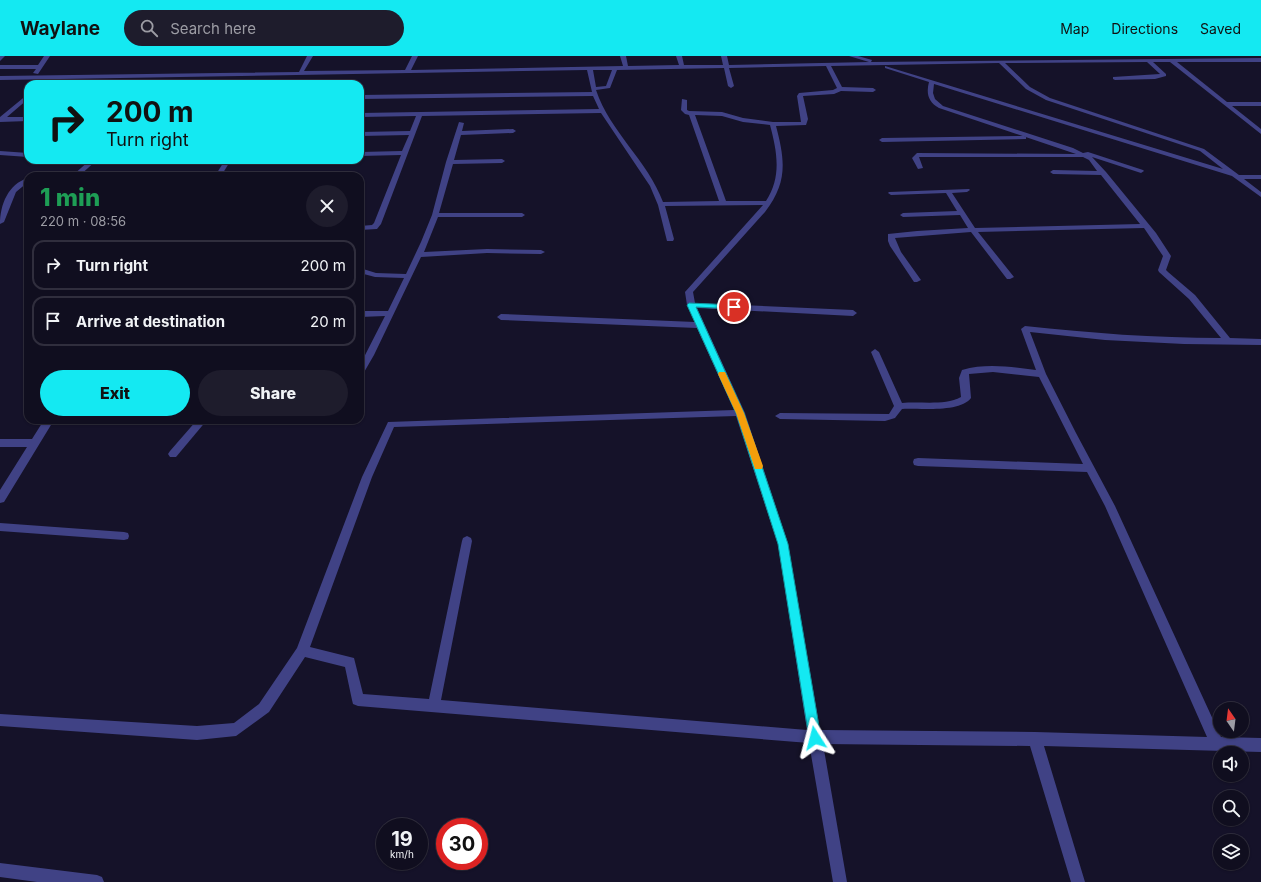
<!DOCTYPE html>
<html lang="en">
<head>
<meta charset="utf-8">
<style>
	:root { --surface:#100e1f; --page:#1e1c2c; --text:#f1f3f6; --muted:#9c9ca4; --line:#302e3d; --accent:#14e9f2 }
	body { margin:0; font-family:Inter,sans-serif; background:var(--page); color:var(--text); height:100vh; display:flex; flex-direction:column; font-size:15px; white-space:nowrap }
	* { box-sizing:border-box; margin:0 }
	p { font-size:13px; color:var(--muted) }
	.icon { flex:none; width:22px; height:22px; fill:none; stroke:currentColor; stroke-width:2; stroke-linecap:round; stroke-linejoin:round }
	.map { position:relative; flex:1; overflow:hidden }
	.drawer { position:absolute; left:24px; top:116px; width:340px; height:252px; display:flex; flex-direction:column; background:var(--surface); border-radius:12px; box-shadow:0 1px 3px #0004,0 0 0 1px var(--line) }
	.drawer>* { flex:none }
	.banner { position:absolute; left:24px; top:24px; width:340px; height:84px; border-radius:12px; box-shadow:0 1px 3px #0004,0 0 0 1px var(--line); background:#14e9f2; color:#111; overflow:hidden }
	.needle { width:26px; rotate:346deg }
	.tools { position:absolute; left:1213px; top:646px; display:grid; gap:8px }
	.tools a { display:grid; place-items:center; width:36px; height:36px; border-radius:50%; background:var(--surface); box-shadow:0 1px 3px #0004,0 0 0 1px var(--line); font-size:20px }
	.speed { position:absolute; left:376px; top:762px; display:flex; gap:8px; font-size:20px; font-weight:700; text-align:center }
	.speed>* { display:grid; place-content:center; width:52px; height:52px; border-radius:50%; background:var(--surface); box-shadow:0 1px 3px #0004,0 0 0 1px var(--line); line-height:1 }
	.speed small { font-size:10px; font-weight:400 }
	.speed .limit { border:6px solid #d22; background:#fff; color:#111 }
	.pin { position:absolute; display:grid; place-items:center; width:34px; height:34px; color:#fff; margin:-17px; border:2px solid #fff; border-radius:50%; box-shadow:0 1px 4px #0007 }
	.me { position:absolute; width:44px; margin:-22px; rotate:351deg; stroke-linejoin:round; filter:drop-shadow(0 0 3px #0008) }
	.turn { display:flex; align-items:center; gap:14px; height:84px; padding:0 16px; font-size:18px }
	.turn .icon { width:52px; height:52px; stroke-width:2.5 }
	.turn b { display:block; font-size:28px; line-height:34px }
	.round { display:grid; place-items:center; flex:none; width:42px; height:42px; border-radius:21px; background:var(--page) }
	.head { display:flex; align-items:center; justify-content:space-between; height:68px; padding:0 16px }
	h1 { font-size:24px; font-weight:800; line-height:30px; color:#1e9e55 }
	.action { display:flex; gap:8px; margin-top:auto; padding:8px 16px }
	.action a { flex:1; height:46px; border-radius:24px; background:var(--accent); color:#111; font-size:16px; font-weight:800; line-height:46px; text-align:center }
	.action a+a { background:var(--page); color:var(--text) }
	ul { padding:0; list-style:none }
	li { display:flex; align-items:center; gap:12px; height:50px; margin:0 8px 6px; padding:0 8px; border:2px solid var(--line); border-radius:12px }
	li div { flex:1 }
	li b { display:block; font-size:15px }
	li em { font-style:normal }
	header { display:flex; align-items:center; gap:24px; box-sizing:border-box; height:56px; padding:0 20px; background:var(--accent); color:#111 }
	header strong { font-size:19px }
	nav { display:flex; gap:22px; margin-inline-start:auto; font-size:14px }
	.search { width:280px; height:36px; background:var(--page); display:flex; align-items:center; gap:10px; box-sizing:border-box; padding:0 14px; border-radius:22px; color:var(--muted); font-size:15px }
	.map>svg:first-child { display:block }
	.lines { fill:none; stroke-linecap:round; stroke-linejoin:round }
	.minor { fill:#404285; fill-rule:evenodd }
	.route { fill:#14e9f2; stroke:#0d979d }
	.slow { fill:#f59e0b }
</style>
</head>
<body>
<header>
<strong>Waylane</strong>
<div class="search"><svg class="icon" aria-label="search" viewBox="0 0 24 24"><circle cx="10" cy="10" r="6"/><path d="M15 15l6 6"/></svg>Search here</div>
<nav><a>Map</a><a>Directions</a><a>Saved</a></nav>
</header>
<div class="map">
<svg width="1261" height="826" viewBox="0 0 1261 826">
	<rect width="100%" height="100%" fill="#151229"/>
	<g class="lines">
		<g class="minor">
			<polygon points="0,0 5,0 0,5"/>
			<polygon points="44,0 50,0 38,18 33,17 36,13 0,13 0,9 38,9"/>
			<path d="M307,0H313L304,15L405,14L412,0H418L411,14L623,10L620,0H626L628,10L679,9L676,0H682L684,9H723L721,0H727L729,9L869,6L849,0H858L872,4L871,6L1261,2V6H1177L1227,46H1261V50H1232L1261,73V78L1170,6H1153L1166,18V20L1155,23L1115,24L1113,23V21L1160,18L1147,6L1005,7L1030,31L1050,42L1204,93L1239,119H1261V123H1244L1261,136V141L1232,120L934,28L933,37L935,43L943,50L1073,92L1083,97L1088,96L1143,114L1144,115L1141,117L1092,101L1106,116L1156,177L1171,200L1166,214L1168,216L1195,239L1230,282L1261,283V289L1184,288L1105,284L1030,276L1046,318L1076,377L1115,450L1221,681L1261,682V696L1044,690L1085,826H1071L1030,690L823,688L847,826H833L809,687L358,650L353,648L352,644L345,611L305,601L269,656L236,680L197,684L0,670V658L197,670L234,667L259,648L297,592L362,421L388,366L734,354L697,272L501,264L497,261L501,258L695,266L687,249L685,236L763,149L665,150L674,183L673,185H667L658,149L650,130L601,57L422,60L381,168L377,173L360,174V170L372,169L374,167L401,99L360,100V96L402,95L409,79L360,80V76L410,75L416,60L360,61V57L599,53L593,40L360,43V39L592,36L587,14L0,24V20L299,16ZM999,7L1026,33L1046,44L1200,95L1223,113L885,10V12L929,26C926,37 928,46 939,52L1076,98L917,97L912,102L918,113L923,112L919,101H1083L1089,104L1097,115L1053,114L1050,116L1053,118L1101,119L1140,168L975,172L952,137L967,136L970,134L969,133L889,136L888,137L891,139L946,137L957,155L903,157L900,159L903,161L960,159L968,172L917,175L888,178V185L890,190L914,226H917L921,224L901,196L895,182L971,176L1007,223H1010L1014,221L978,176L1144,172L1163,200L1158,214L1159,216L1189,243L1221,282C1155,282 1090,277 1025,270L1021,273L1036,314C1011,311 987,307 962,314L959,322L961,341C944,350 921,345 902,347L879,296L875,293L871,296L894,350L889,358L780,357L775,360L780,363L885,365L895,362L902,353C919,352 960,357 971,342L969,318L993,316L1039,321L1083,408L918,402L914,403L913,406L914,409L918,410L1087,416L1105,450L1207,681L1035,676L820,674L788,488L745,357L697,252L853,260L857,257L853,254L695,247L693,236L765,156C788,126 785,104 776,70L806,69L808,63L803,40L834,38L841,35L873,36L876,34L873,32L842,31L831,10ZM826,10L837,32L833,34L799,37L797,40L801,66H773L743,62L722,56L689,55L687,54V44L682,43L681,54L685,58L689,59L719,145L663,146C648,105 610,76 596,34L610,32L617,14L724,12L728,30L731,32L734,30L729,12ZM593,14H612L606,30L596,31ZM695,59L722,60L743,66L770,69C777,95 782,121 766,145H726ZM736,360L778,488L807,674L441,644L472,485L471,482L467,480L463,482L462,485L429,643L363,638L354,602L310,591L372,421L394,371Z"/>
			<polygon points="28,38 28,43 7,61 28,61 28,65 0,66 0,61"/>
			<polygon points="459,66 464,67 462,75 513,73 516,75 513,77 461,79 454,104 502,103 505,105 502,107 453,108 439,157 522,157 525,159 522,161 438,161 424,196 487,193 541,194 545,196 541,198 487,197 421,201 374,299 363,318 360,319 360,309 385,260 360,261 360,255 388,255 404,222 375,221 360,217 360,212 376,217 406,218 421,186 432,159 446,106"/>
			<polygon points="1024,80 1026,81 1026,83 882,86 879,84 882,82"/>
			<polygon points="0,95 28,97 28,101 0,99"/>
			<polygon points="90,104 97,104 79,120 72,120"/>
			<polygon points="225,104 231,104 221,120 215,120"/>
			<path d="M28,122V126L16,136L4,166L0,168C0,149 8,128 28,122Z"/>
			<polygon points="44,364 54,364 4,446 0,447 0,434 27,391 0,391 0,383 32,383"/>
			<polygon points="197,364 207,364 176,401 170,401 168,398 170,395"/>
			<polygon points="0,467 124,476 128,477 129,480 128,483 124,484 0,475"/>
			<polygon points="0,807 97,819 102,821 104,826 37,826 0,821"/>
		</g>
	</g>
	<polygon class="route" points="689,247 734,249 738,251 734,253 696,251 744,357 788,488 821,682 819,686 815,688 811,686 809,682 778,488 736,357 687,249"/>
	<polygon class="slow" points="719,316 725,316 744,357 763,410 762,413 755,413 754,410 736,357 718,318"/>
</svg>
<div class="tools">
<a><svg class="needle" viewBox="-14 -14 28 28"><path d="M0-13l5 13h-10z" fill="#e53935"/><path d="M0 13l5-13h-10z" fill="#9c9ca4"/></svg></a>
<a><svg class="icon" aria-label="sound" viewBox="0 0 24 24"><path d="M4 9h4l5-4v14l-5-4H4zM17 9q2 3 0 6"/></svg></a>
<a><svg class="icon" aria-label="search" viewBox="0 0 24 24"><circle cx="10" cy="10" r="6"/><path d="M15 15l6 6"/></svg></a>
<a><svg class="icon" aria-label="layers" viewBox="0 0 24 24"><path d="M12 4l9 5-9 5-9-5zM3 14l9 5 9-5"/></svg></a>
</div>
<div class="speed"><div>19<small>km/h</small></div><div class="limit">30</div></div>
<div class="pin" style="left:734px;top:251px;background:#d93025"><svg class="icon" aria-label="arrive" viewBox="0 0 24 24"><path d="M6 21V4h12l-3 4 3 4H6"/></svg></div>
<svg class="me" style="left:815px;top:682px" viewBox="-20 -20 40 40"><path d="M0-17L14 15 0 8-14 15z" fill="#14e9f2" stroke="#fff" stroke-width="4"/></svg>
<div class="banner">
<div class="turn"><svg class="icon" aria-label="right" viewBox="0 0 24 24"><path d="M7 20v-9h11M14 6l5 5-5 5"/></svg><div><b>200 m</b>Turn right</div></div>
</div>
<section class="drawer">
<div class="head"><div><h1>1 min</h1><p>220 m · 08:56</p></div><a class="round"><svg class="icon" aria-label="close" viewBox="0 0 24 24"><path d="M6 6l12 12M18 6L6 18"/></svg></a></div>
<ul>
<li><svg class="icon" aria-label="right" viewBox="0 0 24 24"><path d="M7 20v-9h11M14 6l5 5-5 5"/></svg><div><b>Turn right</b></div><em>200 m</em></li>
<li><svg class="icon" aria-label="arrive" viewBox="0 0 24 24"><path d="M6 21V4h12l-3 4 3 4H6"/></svg><div><b>Arrive at destination</b></div><em>20 m</em></li>
</ul>
<div class="action"><a>Exit</a><a>Share</a></div>
</section>
</div>
</body>
</html>
